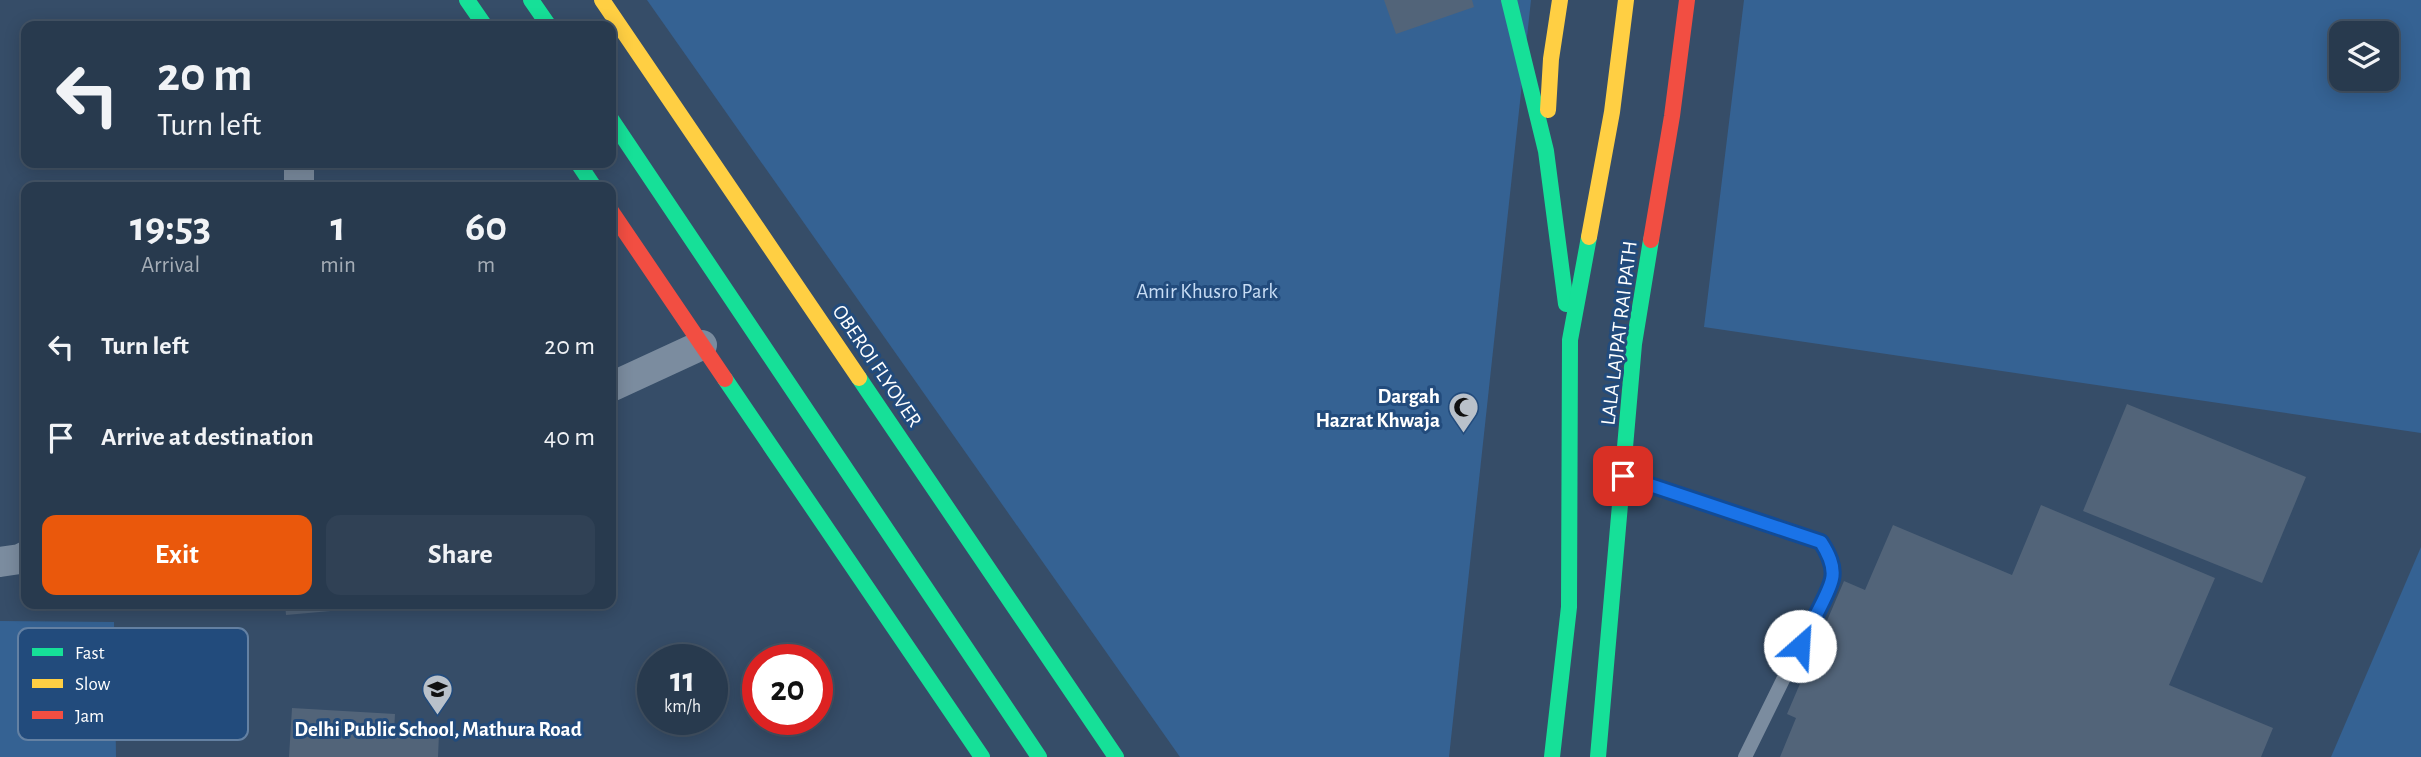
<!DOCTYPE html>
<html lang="en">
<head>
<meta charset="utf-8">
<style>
	:root { --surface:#283a4e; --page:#304155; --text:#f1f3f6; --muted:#a5adb6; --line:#445466; --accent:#ea580c }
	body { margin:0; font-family:"Alegreya Sans",sans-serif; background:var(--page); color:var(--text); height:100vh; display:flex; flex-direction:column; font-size:26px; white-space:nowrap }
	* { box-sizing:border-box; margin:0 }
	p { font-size:23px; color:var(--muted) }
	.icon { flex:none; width:38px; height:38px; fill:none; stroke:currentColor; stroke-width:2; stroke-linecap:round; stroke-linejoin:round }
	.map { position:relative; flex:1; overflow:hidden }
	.drawer { position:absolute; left:21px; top:182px; width:595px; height:427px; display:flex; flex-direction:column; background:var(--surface); border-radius:14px; box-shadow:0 4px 18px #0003,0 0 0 2px var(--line) }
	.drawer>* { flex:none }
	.top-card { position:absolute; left:21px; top:21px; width:595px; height:147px; border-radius:14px; box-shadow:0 4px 18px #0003,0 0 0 2px var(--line); background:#283a4e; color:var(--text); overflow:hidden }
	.controls { position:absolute; left:2329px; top:21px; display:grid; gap:14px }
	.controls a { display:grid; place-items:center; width:70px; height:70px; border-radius:14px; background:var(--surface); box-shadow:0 4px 18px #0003,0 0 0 2px var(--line); font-size:35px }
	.speed { position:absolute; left:637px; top:644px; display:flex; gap:14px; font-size:35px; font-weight:700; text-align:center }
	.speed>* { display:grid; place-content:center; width:91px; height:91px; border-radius:50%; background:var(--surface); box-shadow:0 4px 18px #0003,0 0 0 2px var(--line); line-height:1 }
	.speed small { font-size:18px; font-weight:400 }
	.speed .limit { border:10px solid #d22; background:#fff; color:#111 }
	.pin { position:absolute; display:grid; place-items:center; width:60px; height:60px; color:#fff; margin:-30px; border-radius:14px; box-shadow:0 4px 10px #0006 }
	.me { position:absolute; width:77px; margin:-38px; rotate:26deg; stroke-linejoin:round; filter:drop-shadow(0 0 5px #0008) }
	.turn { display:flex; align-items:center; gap:24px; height:147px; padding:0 21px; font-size:32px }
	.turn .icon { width:91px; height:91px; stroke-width:2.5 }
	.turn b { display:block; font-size:49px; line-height:60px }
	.eta { display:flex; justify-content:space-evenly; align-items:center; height:119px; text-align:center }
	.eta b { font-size:42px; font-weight:600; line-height:49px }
	.cta { display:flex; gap:14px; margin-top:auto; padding:14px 21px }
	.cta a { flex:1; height:80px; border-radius:14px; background:var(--accent); color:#fff; font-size:28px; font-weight:600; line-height:80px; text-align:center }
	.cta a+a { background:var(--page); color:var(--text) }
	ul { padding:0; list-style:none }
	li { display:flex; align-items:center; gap:21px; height:91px; padding:0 21px }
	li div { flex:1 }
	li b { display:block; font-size:26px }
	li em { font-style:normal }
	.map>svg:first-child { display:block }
	.green { fill:#356293; fill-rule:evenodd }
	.building { fill:#526479 }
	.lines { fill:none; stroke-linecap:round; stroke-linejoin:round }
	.lane { stroke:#7b8c9f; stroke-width:14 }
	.street { stroke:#7b8c9f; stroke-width:30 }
	.fast { stroke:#16e098; stroke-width:16 }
	.slow { stroke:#ffcf43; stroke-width:16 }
	.jam { stroke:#f24e42; stroke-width:16 }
	.route-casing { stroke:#114b97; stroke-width:18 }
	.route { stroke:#1a73e8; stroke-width:12 }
	.labels { text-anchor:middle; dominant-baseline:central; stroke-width:6; stroke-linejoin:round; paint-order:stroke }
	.park-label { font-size:21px; fill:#c8ddf5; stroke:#224b7c }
	.street-label { font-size:21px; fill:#fff; stroke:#224b7c }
	.poi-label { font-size:21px; font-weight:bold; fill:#fff; stroke:#224b7c; text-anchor:end }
	.key { fill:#224b7c; stroke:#6481a3; stroke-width:2 }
	.key-label { font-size:19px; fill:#fff }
</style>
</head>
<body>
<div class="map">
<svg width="2421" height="757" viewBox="0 0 2421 757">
	<rect width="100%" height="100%" fill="#364d68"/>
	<g class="green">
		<polygon points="647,0 1531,0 1449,757 1180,757"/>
		<path d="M1744,0H2421V433L1704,327ZM2342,33H2387V79H2342Z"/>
		<polygon points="2421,547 2421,757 2331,757"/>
		<polygon points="0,621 114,622 116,757 0,757"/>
	</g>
	<g class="building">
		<polygon points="1384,0 1472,0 1474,7 1396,34"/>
		<polygon points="2127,404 2306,477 2262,583 2083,511"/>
		<polygon points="2041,505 2215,578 2169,685 2273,728 2261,757 1780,757 1796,718 1787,714 1844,581 1865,590 1893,525 2012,575"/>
		<polygon points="285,604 353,604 353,609 286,615"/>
		<polygon points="292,708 395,714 394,732 439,734 438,757 289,757"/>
	</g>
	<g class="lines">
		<path class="lane" d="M1623,476L1821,542C1829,555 1832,565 1832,580L1745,757"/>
		<g class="street">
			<polyline points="299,187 299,163"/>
			<polyline points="611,387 702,345"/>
			<polyline points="0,562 20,559 26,556"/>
		</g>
		<g class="fast">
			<polyline points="467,0 485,26"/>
			<polyline points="531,0 549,26"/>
			<polyline points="1509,0 1546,151 1566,304"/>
			<polyline points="611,119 1039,757"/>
			<polyline points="578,163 594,187"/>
			<polyline points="859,378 1116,757"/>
			<polyline points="725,379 982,757"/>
			<polyline points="1552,757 1569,607 1570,340 1589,237"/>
			<polyline points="1598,757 1634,344 1651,240"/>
		</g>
		<g class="slow">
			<polyline points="602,0 859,378"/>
			<polyline points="1548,110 1551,59 1560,0"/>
			<polyline points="1589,237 1612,112 1626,0"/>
		</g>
		<g class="jam">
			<polyline points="611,211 725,379"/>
			<polyline points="1651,240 1672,116 1687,0"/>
		</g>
	</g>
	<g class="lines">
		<defs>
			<path id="route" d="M1623,476L1821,542C1828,553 1835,566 1832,579C1829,595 1807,630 1800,646"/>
		</defs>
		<use href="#route" class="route-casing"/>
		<use href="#route" class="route"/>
	</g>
	<defs>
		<symbol id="mosque-pin" viewBox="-11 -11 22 30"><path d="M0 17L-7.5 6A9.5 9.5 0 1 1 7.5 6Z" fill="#b9c1ca" stroke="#224b7c"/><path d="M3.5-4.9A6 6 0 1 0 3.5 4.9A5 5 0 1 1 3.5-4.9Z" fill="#111"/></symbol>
		<symbol id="school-pin" viewBox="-11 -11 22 30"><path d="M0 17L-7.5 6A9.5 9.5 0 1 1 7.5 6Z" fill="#b9c1ca" stroke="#224b7c"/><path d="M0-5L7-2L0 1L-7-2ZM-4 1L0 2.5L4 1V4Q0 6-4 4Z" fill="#111"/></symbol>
	</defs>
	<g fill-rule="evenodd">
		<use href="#mosque-pin" x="1446" y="390" width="35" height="47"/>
		<use href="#school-pin" x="420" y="672" width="35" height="47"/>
	</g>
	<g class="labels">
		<g class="park-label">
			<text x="1207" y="291">Amir Khusro Park</text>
		</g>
		<g class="street-label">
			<text transform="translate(1619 333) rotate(-83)">LALA LAJPAT RAI PATH</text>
			<text transform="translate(877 366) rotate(56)">OBEROI FLYOVER</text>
		</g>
		<g class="poi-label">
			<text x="1440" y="396">Dargah<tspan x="1440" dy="24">Hazrat Khwaja</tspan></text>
			<text x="438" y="729" text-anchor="middle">Delhi Public School, Mathura Road</text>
		</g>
	</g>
	<rect x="18" y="628" width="230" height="112" rx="10" class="key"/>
	<rect x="32" y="648" width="31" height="8" fill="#16e098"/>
	<rect x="32" y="679" width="31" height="9" fill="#ffcf43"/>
	<rect x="32" y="711" width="31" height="8" fill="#f24e42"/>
	<g class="key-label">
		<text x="75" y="659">Fast</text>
		<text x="75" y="690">Slow</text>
		<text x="75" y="722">Jam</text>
	</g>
</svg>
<div class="controls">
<a><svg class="icon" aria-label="layers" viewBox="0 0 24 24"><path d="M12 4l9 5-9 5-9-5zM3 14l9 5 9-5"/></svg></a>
</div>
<div class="speed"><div>11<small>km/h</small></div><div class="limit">20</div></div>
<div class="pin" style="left:1623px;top:476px;background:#d93025"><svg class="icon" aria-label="arrive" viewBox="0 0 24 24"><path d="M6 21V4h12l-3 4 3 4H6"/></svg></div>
<svg class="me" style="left:1800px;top:646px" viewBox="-20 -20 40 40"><circle r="19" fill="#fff"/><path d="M0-13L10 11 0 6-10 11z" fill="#1a73e8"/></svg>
<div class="top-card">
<div class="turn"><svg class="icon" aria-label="left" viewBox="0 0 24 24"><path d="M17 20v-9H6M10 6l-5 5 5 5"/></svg><div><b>20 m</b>Turn left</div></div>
</div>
<section class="drawer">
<div class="eta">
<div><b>19:53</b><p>Arrival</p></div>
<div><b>1</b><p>min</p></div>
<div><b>60</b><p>m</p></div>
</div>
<ul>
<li><svg class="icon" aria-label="left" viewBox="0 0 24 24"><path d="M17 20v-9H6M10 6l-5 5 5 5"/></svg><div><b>Turn left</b></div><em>20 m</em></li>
<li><svg class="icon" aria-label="arrive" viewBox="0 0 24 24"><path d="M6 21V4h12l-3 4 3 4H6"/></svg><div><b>Arrive at destination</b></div><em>40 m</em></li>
</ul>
<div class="cta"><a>Exit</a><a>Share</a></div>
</section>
</div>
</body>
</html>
